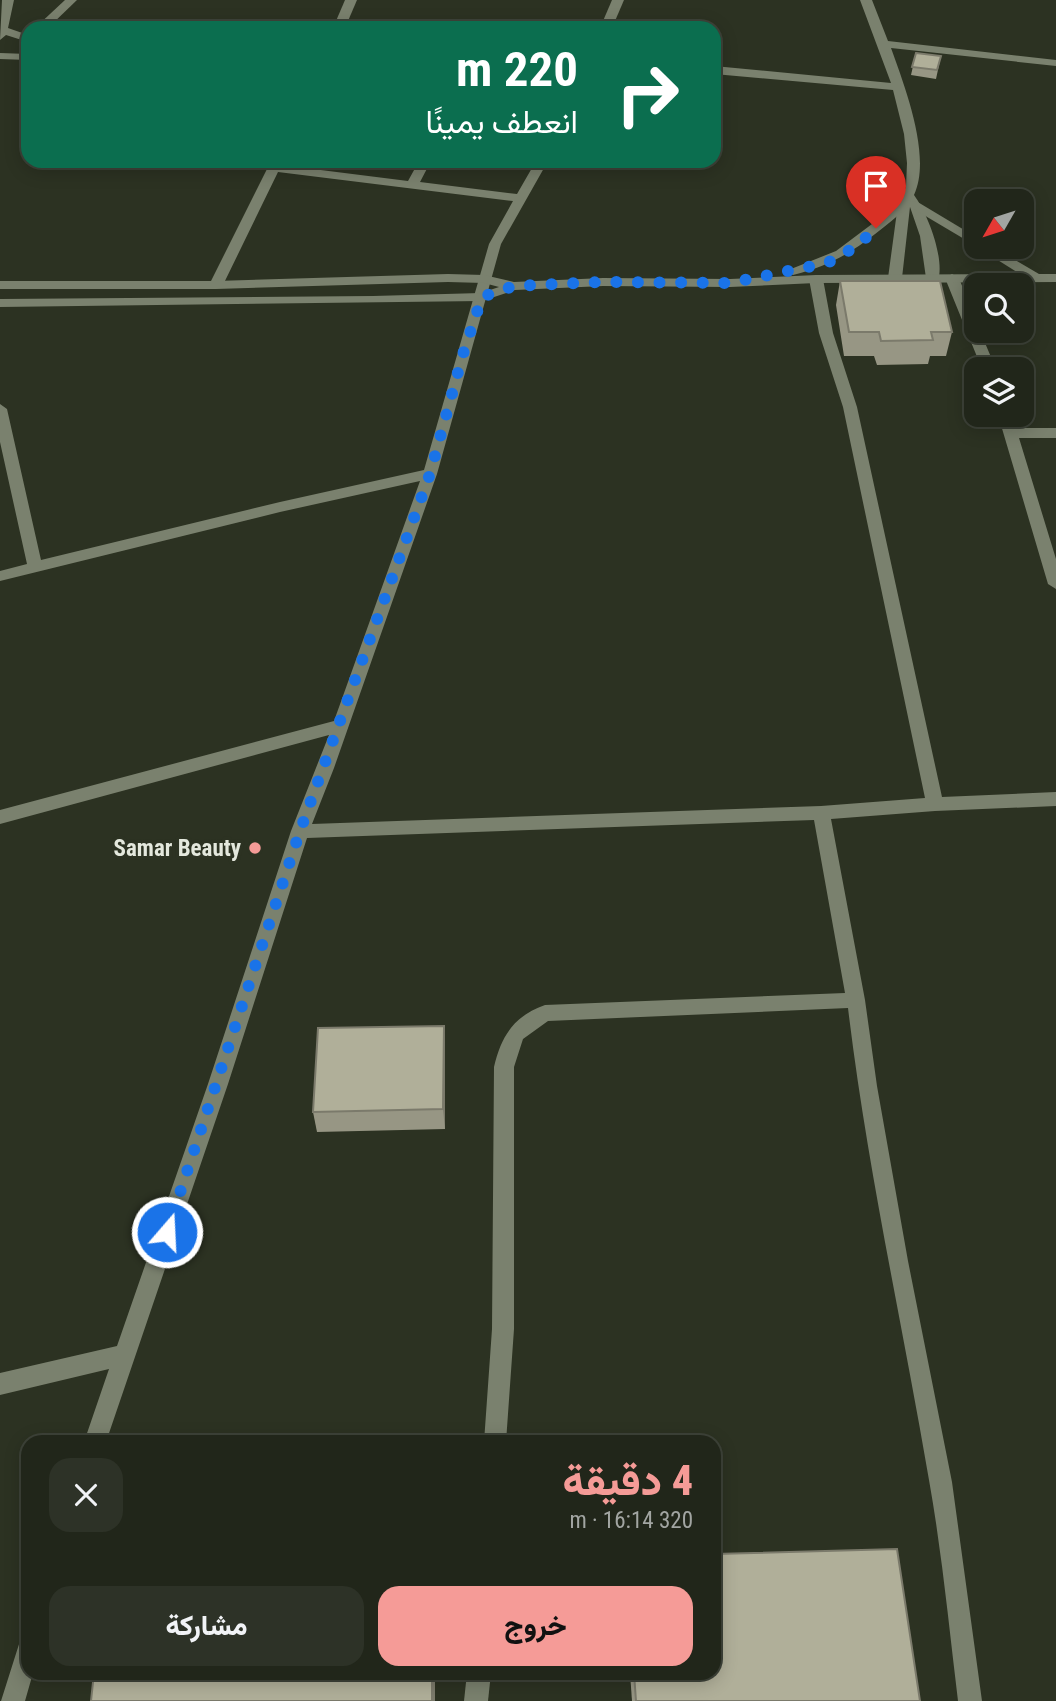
<!DOCTYPE html>
<html lang="ar">
<head>
<meta charset="utf-8">
<style>
	:root { --surface:#21261a; --page:#2d3227; --text:#f1f3f6; --muted:#a2a5a2; --line:#3e4339; --accent:#f59b97 }
	body { margin:0; font-family:"Roboto Condensed",Vazirmatn,sans-serif; background:var(--page); color:var(--text); direction:rtl; height:100vh; display:flex; flex-direction:column; font-size:26px; white-space:nowrap }
	* { box-sizing:border-box; margin:0 }
	p { font-size:23px; color:var(--muted) }
	.icon { flex:none; width:38px; height:38px; fill:none; stroke:currentColor; stroke-width:2; stroke-linecap:round; stroke-linejoin:round }
	.map { position:relative; flex:1; overflow:hidden; direction:ltr }
	.sheet { position:absolute; left:21px; top:1435px; width:700px; height:245px; display:flex; flex-direction:column; background:var(--surface); border-radius:21px; box-shadow:0 4px 18px #0003,0 0 0 2px var(--line); direction:rtl }
	.sheet>* { flex:none }
	.banner { position:absolute; left:21px; top:21px; width:700px; height:147px; border-radius:21px; box-shadow:0 4px 18px #0003,0 0 0 2px var(--line); direction:rtl; background:#0b6e4f; color:#fff; overflow:hidden }
	.needle { width:46px; rotate:231deg }
	.buttons { position:absolute; left:964px; top:189px; display:grid; gap:14px }
	.buttons a { display:grid; place-items:center; width:70px; height:70px; border-radius:14px; background:var(--surface); box-shadow:0 4px 18px #0003,0 0 0 2px var(--line); font-size:35px }
	.pin { position:absolute; display:grid; place-items:center; width:60px; height:60px; color:#fff; margin:-72px -30px; border-radius:50% 50% 50% 0; rotate:-45deg; box-shadow:0 0 7px #0007 }
	.pin .icon { rotate:45deg }
	.me { position:absolute; width:77px; margin:-38px; rotate:19deg; stroke-linejoin:round; filter:drop-shadow(0 0 5px #0008) }
	.turn { display:flex; align-items:center; gap:24px; height:147px; padding:0 28px; font-size:32px }
	.turn .icon { width:91px; height:91px; stroke-width:2.5 }
	.turn b { display:block; font-size:49px; line-height:60px }
	.round { display:grid; place-items:center; flex:none; width:74px; height:74px; border-radius:21px; background:var(--page) }
	.head { display:flex; align-items:center; justify-content:space-between; height:119px; padding:0 28px }
	h1 { font-size:42px; font-weight:800; line-height:52px; color:var(--accent) }
	.cta { display:flex; gap:14px; margin-top:auto; padding:14px 28px }
	.cta a { flex:1; height:80px; border-radius:21px; background:var(--accent); color:#111; font-size:28px; font-weight:800; line-height:80px; text-align:center }
	.cta a+a { background:var(--page); color:var(--text) }
	.map>svg:first-child { display:block }
	.lines { fill:none; stroke-linecap:round; stroke-linejoin:round }
	.minor { fill:#7a816e; fill-rule:evenodd }
	.tertiary { fill:#7a816e; fill-rule:evenodd }
	.wall { fill:#979684 }
	.shaded-wall { fill:#7b7a6b }
	.building { fill:#b0af99; stroke:#7b7a6b; stroke-width:2 }
	.route { stroke:#1a73e8; stroke-width:12; stroke-dasharray:0 21.6 }
	.poi-dot { fill:#f59b97; stroke:#2c3222; stroke-width:2.5 }
	.labels { text-anchor:middle; dominant-baseline:central; stroke-width:7; stroke-linejoin:round; paint-order:stroke }
	.poi-label { font-size:23px; font-weight:bold; fill:#e4e8dd; stroke:#2c3222; text-anchor:end }
</style>
</head>
<body>
<div class="map">
<svg width="1056" height="1701" viewBox="0 0 1056 1701">
	<rect width="100%" height="100%" fill="#2c3222"/>
	<g class="lines">
		<g class="minor">
			<polygon points="2,0 14,0 8,28 28,35 28,42 6,35 0,40"/>
			<polygon points="65,0 77,0 48,28 35,28"/>
			<polygon points="345,0 357,0 345,28 333,28"/>
			<polygon points="612,0 624,0 612,28 600,28"/>
			<path d="M860,0H872L888,41L1056,60V66L891,48C905,87 932,157 914,195C928,214 945,259 938,281H928L926,278L920,236L910,207L902,278L895,282L888,278L898,204L906,187L907,163L904,134L893,90L714,74V66L891,83Z"/>
			<polygon points="0,53 28,54 28,60 0,59"/>
			<path d="M271,161H283L281,165L408,181L419,161H431L420,182L517,194L536,161H548L501,244L437,474L334,768L312,824L821,806L925,798L843,407L819,333L809,279L816,275L823,279L833,333L857,407L942,797L1056,792V806L935,811L831,819L865,1000L877,1086L908,1261L952,1482L982,1701H958C949,1627 942,1553 929,1480C902,1322 867,1167 848,1008L548,1021L523,1039L514,1067V1329L506,1442H484L492,1329L494,1067C501,1036 514,1016 545,1005L845,993L814,820L307,838L228,1084L106,1442H84L109,1369L0,1395V1373L117,1346L208,1084L291,831L329,735L0,824V810L334,721L420,481L280,512L0,581V571L27,564L0,442V404L7,409L41,560L280,502L424,470L489,244L513,201L278,172L223,285L221,288H211L209,285Z"/>
			<polygon points="952,274 959,278 976,322 976,331 980,331 996,369 982,369 945,278"/>
			<polygon points="998,415 1012,415 1016,428 1056,428 1056,438 1019,438 1056,559 1056,589 1048,584"/>
			<polygon points="28,1637 28,1673 33,1673 25,1701 1,1701 20,1641"/>
			<polygon points="467,1673 491,1673 488,1701 464,1701"/>
		</g>
		<g class="tertiary">
			<path d="M904,200L910,204L908,207C870,239 843,263 793,275L786,271L836,251Z"/>
			<polygon points="916,201 976,237 976,246 912,208 912,202"/>
			<polygon points="977,247 993,247 1039,274 1056,274 1056,282 816,283 730,287 603,286 515,290 482,301 0,307 0,299 373,296 481,293 499,287 484,283 448,282 216,289 0,289 0,281 216,281 448,274 484,275 514,282 603,278 730,279 816,275 1020,274"/>
		</g>
	</g>
	<g class="wall">
		<polygon points="916,53 941,56 936,79 911,75"/>
		<polygon points="840,281 952,332 946,356 930,356 928,364 877,365 874,356 844,356 836,305"/>
		<polygon points="444,1026 445,1047 445,1129 317,1132 313,1112"/>
		<polygon points="630,1673 714,1673 920,1701 632,1701"/>
	</g>
	<g class="shaded-wall">
		<polygon points="444,1026 445,1047 445,1129 443,1109"/>
		<rect x="432" y="1673" width="3" height="28"/>
	</g>
	<g class="building">
		<polygon points="916,53 941,56 937,70 912,67"/>
		<polygon points="840,281 940,281 952,332 931,332 933,340 881,341 879,332 849,332"/>
		<polygon points="444,1026 443,1109 313,1112 318,1028"/>
		<polygon points="897,1549 920,1701 636,1701 634,1673 714,1673 714,1554"/>
		<polygon points="94,1673 432,1673 432,1701 91,1701"/>
	</g>
	<g class="lines">
		<polyline class="route" points="167,1232 300,831 430,474 463,354 482,297 514,286 603,282 730,283 827,263 857,246 876,228"/>
	</g>
	<circle class="poi-dot" cx="255" cy="848" r="7"/>
	<g class="labels">
		<g class="poi-label">
			<text x="241" y="848">Samar Beauty</text>
		</g>
	</g>
</svg>
<div class="buttons">
<a><svg class="needle" viewBox="-14 -14 28 28"><path d="M0-13l5 13h-10z" fill="#e53935"/><path d="M0 13l5-13h-10z" fill="#a2a5a2"/></svg></a>
<a><svg class="icon" aria-label="search" viewBox="0 0 24 24"><circle cx="10" cy="10" r="6"/><path d="M15 15l6 6"/></svg></a>
<a><svg class="icon" aria-label="layers" viewBox="0 0 24 24"><path d="M12 4l9 5-9 5-9-5zM3 14l9 5 9-5"/></svg></a>
</div>
<div class="pin" style="left:876px;top:228px;background:#d93025"><svg class="icon" aria-label="arrive" viewBox="0 0 24 24"><path d="M6 21V4h12l-3 4 3 4H6"/></svg></div>
<svg class="me" style="left:167px;top:1232px" viewBox="-20 -20 40 40"><circle r="17" fill="#1a73e8" stroke="#fff" stroke-width="3"/><path d="M0-11L8 9 0 5-8 9z" fill="#fff"/></svg>
<div class="banner">
<div class="turn"><svg class="icon" aria-label="right" viewBox="0 0 24 24"><path d="M7 20v-9h11M14 6l5 5-5 5"/></svg><div><b>220 m</b>انعطف يمينًا</div></div>
</div>
<section class="sheet">
<div class="head"><div><h1>4 دقيقة</h1><p>320 m · 16:14</p></div><a class="round"><svg class="icon" aria-label="close" viewBox="0 0 24 24"><path d="M6 6l12 12M18 6L6 18"/></svg></a></div>
<div class="cta"><a>خروج</a><a>مشاركة</a></div>
</section>
</div>
</body>
</html>
